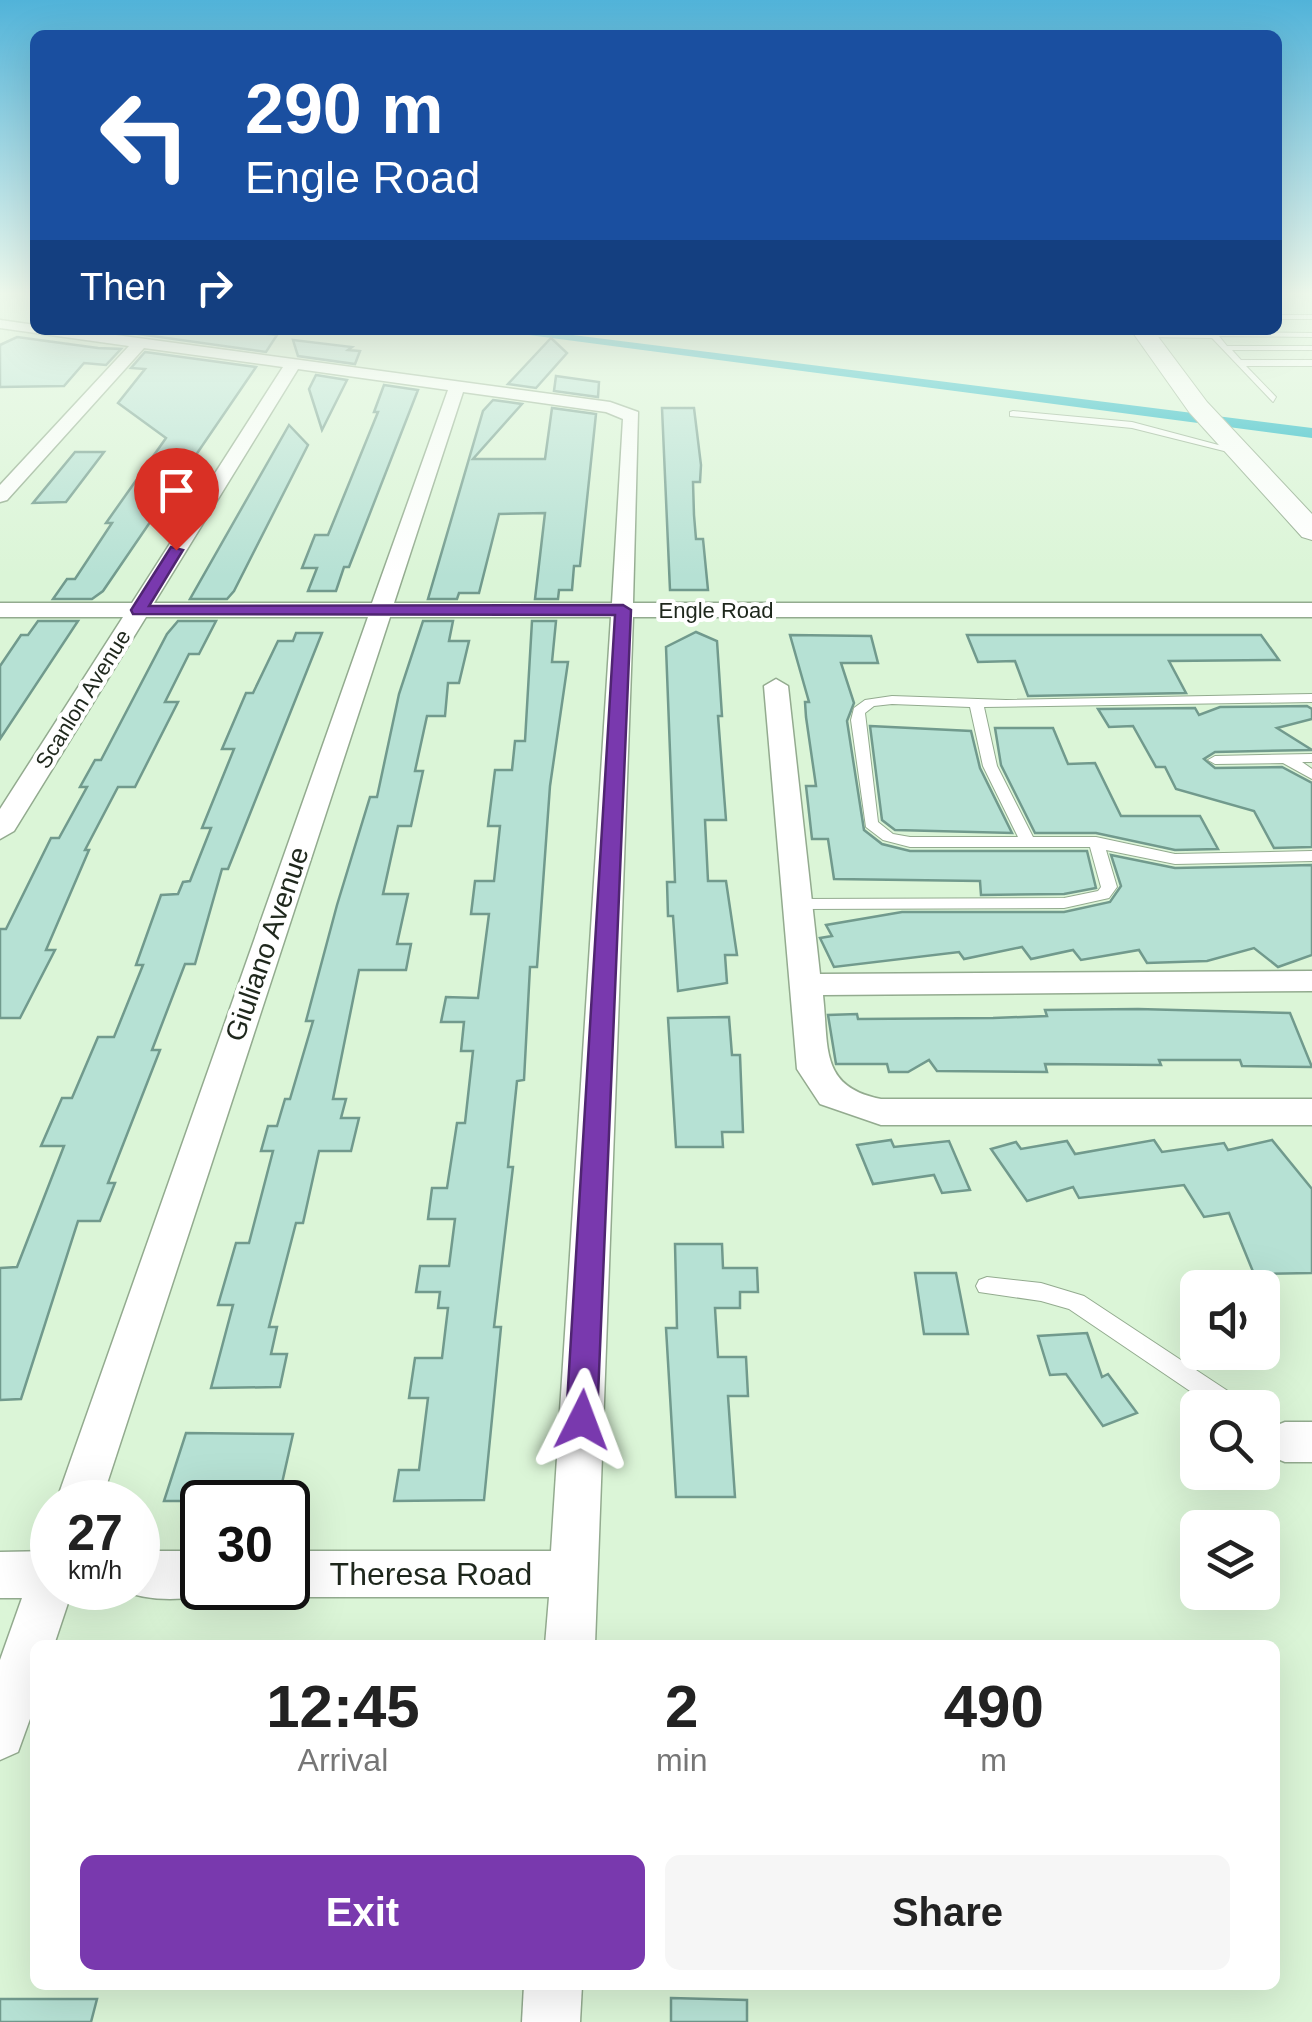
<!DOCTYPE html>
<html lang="en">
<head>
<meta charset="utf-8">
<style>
	:root { --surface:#fff; --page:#f6f6f6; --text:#222; --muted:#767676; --accent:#7939ae }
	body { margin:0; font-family:Helvetica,sans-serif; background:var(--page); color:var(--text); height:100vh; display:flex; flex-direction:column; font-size:38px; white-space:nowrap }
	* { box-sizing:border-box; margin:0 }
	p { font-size:32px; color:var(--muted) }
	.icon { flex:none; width:55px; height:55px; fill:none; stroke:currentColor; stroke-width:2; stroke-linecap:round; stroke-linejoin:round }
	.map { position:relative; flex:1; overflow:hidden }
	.drawer { position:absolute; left:30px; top:1640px; width:1250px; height:350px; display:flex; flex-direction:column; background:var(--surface); border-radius:15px; box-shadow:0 10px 40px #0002 }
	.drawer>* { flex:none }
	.hud { position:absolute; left:30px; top:30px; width:1252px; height:305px; border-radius:15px; box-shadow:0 10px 40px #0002; background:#1a4fa0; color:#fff; overflow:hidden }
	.tools { position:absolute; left:1180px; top:1270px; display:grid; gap:20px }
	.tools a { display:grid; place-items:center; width:100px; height:100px; border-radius:15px; background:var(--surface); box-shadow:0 10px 40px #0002; font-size:50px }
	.speed { position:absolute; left:30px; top:1480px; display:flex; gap:20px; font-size:50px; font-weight:700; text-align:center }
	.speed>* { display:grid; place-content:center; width:130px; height:130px; border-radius:50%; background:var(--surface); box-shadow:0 10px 40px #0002; line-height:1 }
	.speed small { font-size:25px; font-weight:400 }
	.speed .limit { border:5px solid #111; border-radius:15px; background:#fff; color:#111 }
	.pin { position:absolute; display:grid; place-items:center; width:85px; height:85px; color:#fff; margin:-102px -42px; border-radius:50% 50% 50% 0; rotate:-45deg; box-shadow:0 0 10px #0007 }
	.pin .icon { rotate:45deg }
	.me { position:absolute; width:110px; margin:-55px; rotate:3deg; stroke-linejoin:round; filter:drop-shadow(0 0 8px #0008) }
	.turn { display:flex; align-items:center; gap:35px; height:210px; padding:0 50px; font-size:45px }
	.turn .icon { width:130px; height:130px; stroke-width:2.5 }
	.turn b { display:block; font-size:70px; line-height:85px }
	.then { display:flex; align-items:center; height:95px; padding:0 50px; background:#0003; gap:20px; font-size:38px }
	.eta { display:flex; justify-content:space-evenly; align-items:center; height:170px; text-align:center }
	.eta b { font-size:60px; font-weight:700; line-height:70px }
	.action { display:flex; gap:20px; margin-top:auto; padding:20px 50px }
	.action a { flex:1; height:115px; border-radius:15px; background:var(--accent); color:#fff; font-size:40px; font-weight:700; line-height:115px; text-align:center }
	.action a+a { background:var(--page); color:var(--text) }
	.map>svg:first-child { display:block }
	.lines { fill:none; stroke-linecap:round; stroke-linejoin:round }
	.canal { fill:#0eb2c3; fill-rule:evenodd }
	.building { fill:#b6e1d4; stroke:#719a8d; stroke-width:2.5 }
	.lane-casing { stroke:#93ab8f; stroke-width:2 }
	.street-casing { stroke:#93ab8f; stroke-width:3 }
	.secondary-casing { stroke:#93ab8f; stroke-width:2 }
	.lane { fill:#fff; fill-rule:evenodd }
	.street { fill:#fff; fill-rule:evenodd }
	.secondary { fill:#fff; fill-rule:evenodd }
	.route { fill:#7939ae; stroke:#4f2571; stroke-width:2.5 }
	.labels { text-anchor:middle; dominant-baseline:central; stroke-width:8; stroke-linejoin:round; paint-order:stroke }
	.far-street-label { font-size:22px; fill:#1e271c; stroke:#fff }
	.street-label { font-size:28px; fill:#1e271c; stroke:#fff }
	.near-street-label { font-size:32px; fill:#1e271c; stroke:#fff }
</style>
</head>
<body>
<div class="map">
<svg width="1312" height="2022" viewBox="0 0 1312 2022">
	<rect width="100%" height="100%" fill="#dbf5d7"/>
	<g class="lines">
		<polygon class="canal" points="491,330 533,330 1312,428 1312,438"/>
	</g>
	<g class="building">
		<polygon points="139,330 231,330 277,335 266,352 131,333"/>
		<polygon points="17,337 98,348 121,349 106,365 84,363 64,386 0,387 0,345"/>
		<polygon points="551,338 567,353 536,388 508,384"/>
		<polygon points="293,340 352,347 348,350 360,351 355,364 298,356"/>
		<polygon points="145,352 256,367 103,591 92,599 53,599 67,579 75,579 112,523 106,523 166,438 118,403 145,369 131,368"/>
		<polygon points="316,375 347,380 322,430 309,389"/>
		<polygon points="556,376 599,382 598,397 554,391"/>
		<polygon points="384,385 418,390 349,567 344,567 336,591 308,591 317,568 302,568 315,535 328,535 378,412 374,412"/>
		<polygon points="493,400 522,404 473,459 545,459 552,408 596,414 580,566 574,566 572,590 559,590 558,599 535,599 545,513 499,514 479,593 459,593 457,599 428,599 483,411"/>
		<polygon points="662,408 694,408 701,465 700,482 693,482 694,515 696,539 703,539 708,590 670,590"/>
		<polygon points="289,425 308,445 234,591 227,599 190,599"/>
		<polygon points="75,452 104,452 66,502 33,503"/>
		<polygon points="38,621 78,621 0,739 0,666 21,635 28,635"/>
		<polygon points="178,621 216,621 199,654 189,654 165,702 178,702 135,787 118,787 85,850 89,850 46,950 55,950 20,1018 0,1018 0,929 6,929 51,838 59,838 87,787 80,787 95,760 101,760 167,634"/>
		<polygon points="423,621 453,621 449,641 469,641 459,683 448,683 445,716 427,716 415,771 423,771 411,826 398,826 383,894 408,894 397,944 411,944 406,970 359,970 333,1099 346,1099 341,1118 359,1118 351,1151 319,1151 303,1223 296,1223 269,1327 277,1327 271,1354 287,1354 280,1387 211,1388 233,1305 218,1305 236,1243 249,1243 273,1151 261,1151 268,1126 277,1126 285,1099 290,1099 313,1021 306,1021 337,905 370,797 377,797 399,694"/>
		<polygon points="532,621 556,621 552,662 568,662 550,786 537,967 530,967 524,1080 517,1081 508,1167 513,1167 494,1327 501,1327 484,1500 394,1501 399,1470 419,1470 428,1398 409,1398 415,1358 442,1358 448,1308 438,1308 440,1292 416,1292 420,1266 449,1266 455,1219 428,1219 432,1188 447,1188 457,1123 465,1123 473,1051 461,1051 464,1022 441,1022 446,997 478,998 489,914 471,914 475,881 494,881 500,826 488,826 495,770 512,770 515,741 525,741"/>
		<polygon points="696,632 717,641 722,716 718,716 726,820 705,820 708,881 726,881 737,955 725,955 727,983 678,991 673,916 668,916 667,882 675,882 666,647"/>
		<polygon points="296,633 322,633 228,869 222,869 195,964 185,964 152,1050 160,1050 108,1183 115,1183 100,1221 78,1221 21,1399 0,1400 0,1268 17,1267 64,1146 41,1146 62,1098 72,1098 98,1037 114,1037 143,965 136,965 161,895 178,894 183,882 190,881 211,828 202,828 234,749 222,749 246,693 253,693 278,641 293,641"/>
		<polygon points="790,635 871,636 878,663 841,663 854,703 847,721 864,830 882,844 910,851 1087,851 1096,888 1064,894 981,895 980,881 834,879 828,839 812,839 806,786 816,786 806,717 805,702 809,702"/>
		<polygon points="967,635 1261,635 1279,660 1169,661 1186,693 1028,696 1015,661 978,662"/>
		<polygon points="1307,706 1312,709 1312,719 1277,728 1312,750 1215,752 1204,759 1215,768 1282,767 1312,783 1312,847 1274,848 1254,811 1176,789 1165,767 1156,767 1133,726 1109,727 1098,709 1195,708 1199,715 1220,707"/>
		<polygon points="870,726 971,731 980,768 1012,833 895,830 882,820"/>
		<polygon points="995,728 1053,728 1068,764 1095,763 1121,816 1200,816 1218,849 1175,850 1096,833 1035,833 1001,765"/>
		<polygon points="1111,855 1175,868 1312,865 1312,955 1278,967 1254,948 1207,961 1147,963 1139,950 1081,960 1073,950 1031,959 1022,947 964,959 959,952 834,967 820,938 832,936 826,925 902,912 1064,912 1110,902 1121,886"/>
		<polygon points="1138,1009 1290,1013 1312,1067 1242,1066 1240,1060 1159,1060 1161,1065 1045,1064 1047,1072 937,1071 929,1060 908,1072 889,1072 887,1064 836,1064 828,1015 857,1014 858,1019 993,1018 1047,1016 1045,1010"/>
		<polygon points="729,1017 732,1055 740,1055 743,1132 722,1132 723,1147 676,1147 668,1018"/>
		<polygon points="891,1140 894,1147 949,1141 970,1190 942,1193 934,1175 873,1184 857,1145"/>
		<polygon points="1154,1140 1162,1152 1224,1143 1228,1150 1272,1140 1312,1189 1312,1273 1254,1274 1229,1213 1204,1217 1184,1185 1079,1198 1073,1187 1027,1201 991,1149 1016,1142 1021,1149 1067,1141 1075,1154"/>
		<polygon points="675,1244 722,1244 723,1268 757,1268 758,1292 740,1292 740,1308 715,1308 718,1357 746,1357 748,1396 728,1396 735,1497 676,1497 666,1328 677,1328"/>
		<polygon points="915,1273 956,1273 968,1334 924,1334"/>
		<polygon points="1087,1333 1102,1377 1108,1374 1137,1413 1103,1426 1066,1374 1050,1375 1038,1336"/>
		<polygon points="186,1433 293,1434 278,1501 164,1501"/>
		<polygon points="671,1998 747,2000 747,2022 671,2022"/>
		<polygon points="0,1999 97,1999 91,2022 0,2022"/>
	</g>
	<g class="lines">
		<defs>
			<g id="lane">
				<rect x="1278" y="315" width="34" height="4"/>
				<polygon points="1212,332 1312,333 1312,337 1219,336 1227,346 1312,346 1312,350 1232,350 1241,360 1312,360 1312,366 1246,366 1276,397 1273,402 1212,338 1145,337 1141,335 1145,333"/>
				<polygon points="1013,411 1132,422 1241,451 1236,454 1132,428 1010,416 1010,412"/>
				<path d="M1312,694V702L984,707L997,766L1033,837H1096L1175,854L1312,851V861L1175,864L1106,850L1117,887L1109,898L1064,908L800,909L792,904L800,899L1064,898L1098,891L1101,887L1090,847H910L883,840L866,827L851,720L854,708L865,700L892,696L1006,700ZM892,704L970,707L983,766L1018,837H910L893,834L878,822L865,713L874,706Z"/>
				<polygon points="1312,754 1312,762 1302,762 1312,769 1312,779 1283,763 1215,764 1208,760 1215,756"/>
				<polygon points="987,1277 1041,1283 1084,1296 1243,1401 1246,1408 1215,1408 1069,1309 1041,1301 979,1292 976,1286 979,1280"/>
			</g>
			<g id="street">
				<path d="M0,320L35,325V330H79L610,402L638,412L633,603H1312V617H633L595,1645H545L549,1597H288L270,1588H288V1551H551L611,617H390L101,1502H56L368,617H146L14,831L0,839V809L123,617H0V603H132L283,367L144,348L7,500L0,502V485L129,346L0,328ZM298,369L448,390L372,603H154ZM463,392L606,412L623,419L612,603H394Z"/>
				<path d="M776,679L788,686L820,974L1312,971V991L823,995C829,1047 819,1087 881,1099H1312V1125H881L820,1104L797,1069L764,686Z"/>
				<polygon points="1285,1422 1312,1422 1312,1462 1285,1462 1270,1456 1263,1442 1270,1428"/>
				<polygon points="52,1551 52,1588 73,1588 54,1645 35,1645 35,1705 18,1752 0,1760 0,1660 22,1598 0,1598 0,1552"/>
				<path d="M138,1551H202V1588L219,1590C191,1602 149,1602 121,1590L138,1588Z"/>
				<polygon points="524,1985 582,1985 580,2022 522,2022"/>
			</g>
			<polygon id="secondary" points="1131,330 1153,330 1207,402 1312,514 1312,540 1302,537 1189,412"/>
		</defs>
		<use href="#lane" class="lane-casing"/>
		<use href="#street" class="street-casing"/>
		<use href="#secondary" class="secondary-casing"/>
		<use href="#lane" class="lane"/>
		<use href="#street" class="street"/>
		<use href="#secondary" class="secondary"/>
	</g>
	<linearGradient id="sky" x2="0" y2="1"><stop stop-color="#51b3d9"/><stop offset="0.51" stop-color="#effaed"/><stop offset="1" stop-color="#effaed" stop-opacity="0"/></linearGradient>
	<rect width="1312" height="576" fill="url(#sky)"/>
	<polygon class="route" points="171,547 183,550 149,606 623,605 631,610 597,1420 592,1429 582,1433 571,1429 566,1420 615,615 133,614 131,610"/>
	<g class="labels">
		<g class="far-street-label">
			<text x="716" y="610">Engle Road</text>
			<text transform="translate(83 699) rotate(-58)">Scanlon Avenue</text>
		</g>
		<g class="street-label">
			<text transform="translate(267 944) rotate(-71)">Giuliano Avenue</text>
		</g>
		<g class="near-street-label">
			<text x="431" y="1574">Theresa Road</text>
		</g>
	</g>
</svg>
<div class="tools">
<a><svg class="icon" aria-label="sound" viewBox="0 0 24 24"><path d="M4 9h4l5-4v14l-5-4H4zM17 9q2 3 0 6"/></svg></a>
<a><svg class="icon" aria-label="search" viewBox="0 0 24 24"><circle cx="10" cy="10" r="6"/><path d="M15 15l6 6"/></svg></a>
<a><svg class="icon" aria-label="layers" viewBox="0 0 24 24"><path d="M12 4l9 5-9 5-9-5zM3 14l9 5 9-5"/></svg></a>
</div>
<div class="speed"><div>27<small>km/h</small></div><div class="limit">30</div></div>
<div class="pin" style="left:176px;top:550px;background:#d93025"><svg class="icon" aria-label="arrive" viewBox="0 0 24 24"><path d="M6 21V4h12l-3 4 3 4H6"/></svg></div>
<svg class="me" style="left:582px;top:1420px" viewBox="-20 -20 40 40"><path d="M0-17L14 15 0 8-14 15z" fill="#7939ae" stroke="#fff" stroke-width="4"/></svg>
<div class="hud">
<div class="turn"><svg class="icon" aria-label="left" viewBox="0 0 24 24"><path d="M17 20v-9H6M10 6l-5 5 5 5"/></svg><div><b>290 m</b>Engle Road</div></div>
<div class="then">Then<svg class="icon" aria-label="right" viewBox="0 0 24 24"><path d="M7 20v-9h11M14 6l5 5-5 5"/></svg></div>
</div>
<section class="drawer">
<div class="eta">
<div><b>12:45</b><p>Arrival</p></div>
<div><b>2</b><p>min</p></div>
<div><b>490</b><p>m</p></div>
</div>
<div class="action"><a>Exit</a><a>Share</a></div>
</section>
</div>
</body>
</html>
